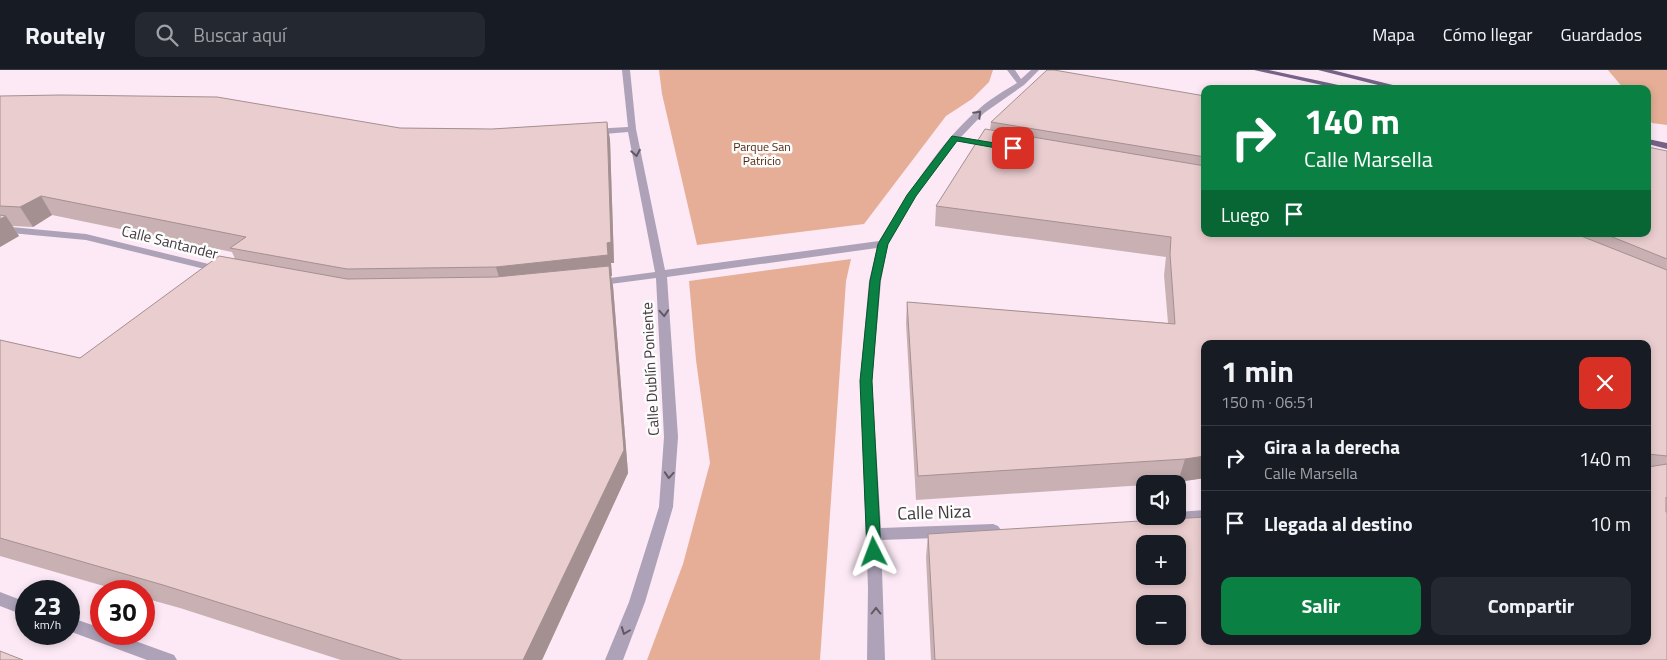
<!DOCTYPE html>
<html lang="es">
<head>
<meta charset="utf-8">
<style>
	:root { --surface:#171b24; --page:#242831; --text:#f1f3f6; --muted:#9ea1a6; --line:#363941; --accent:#0b8043 }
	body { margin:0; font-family:"Titillium Web",sans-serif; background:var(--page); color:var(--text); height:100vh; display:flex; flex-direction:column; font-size:19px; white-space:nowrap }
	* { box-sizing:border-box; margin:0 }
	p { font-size:16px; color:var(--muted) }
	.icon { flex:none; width:28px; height:28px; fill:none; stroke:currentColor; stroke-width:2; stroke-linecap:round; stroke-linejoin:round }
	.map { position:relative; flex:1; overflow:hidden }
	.panel { position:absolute; left:1201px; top:270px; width:450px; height:305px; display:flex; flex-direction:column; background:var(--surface); border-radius:10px; box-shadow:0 2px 8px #0003 }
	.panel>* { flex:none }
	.hud { position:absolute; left:1201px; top:15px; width:450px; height:152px; border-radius:10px; box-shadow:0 2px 8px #0003; background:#0b8043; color:#fff; overflow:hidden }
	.fabs { position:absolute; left:1136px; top:405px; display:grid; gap:10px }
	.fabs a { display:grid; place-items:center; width:50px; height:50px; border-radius:10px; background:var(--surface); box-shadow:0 2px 8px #0003; font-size:25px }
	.speed { position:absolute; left:15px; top:510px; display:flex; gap:10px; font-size:25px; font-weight:700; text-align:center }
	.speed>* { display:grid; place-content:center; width:65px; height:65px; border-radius:50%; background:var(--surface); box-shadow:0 2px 8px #0003; line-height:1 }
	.speed small { font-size:12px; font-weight:400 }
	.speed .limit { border:8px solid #d22; background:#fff; color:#111 }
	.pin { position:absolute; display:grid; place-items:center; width:42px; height:42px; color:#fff; margin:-21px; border-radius:10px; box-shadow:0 2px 8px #0006 }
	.me { position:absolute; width:55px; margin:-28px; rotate:357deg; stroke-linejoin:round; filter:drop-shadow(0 0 4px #0008) }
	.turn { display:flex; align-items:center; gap:18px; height:105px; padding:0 20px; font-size:22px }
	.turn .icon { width:65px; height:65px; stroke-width:2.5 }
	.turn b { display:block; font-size:35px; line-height:42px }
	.then { display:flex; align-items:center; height:48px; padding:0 20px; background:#0003; gap:10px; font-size:19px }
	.round { display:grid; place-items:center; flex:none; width:52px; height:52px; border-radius:10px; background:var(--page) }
	.overview { display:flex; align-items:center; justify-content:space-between; height:85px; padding:0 20px }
	h1 { font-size:30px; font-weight:700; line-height:38px }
	.cta { display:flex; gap:10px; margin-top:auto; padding:10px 20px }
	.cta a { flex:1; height:58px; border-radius:10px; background:var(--accent); color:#fff; font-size:20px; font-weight:700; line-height:58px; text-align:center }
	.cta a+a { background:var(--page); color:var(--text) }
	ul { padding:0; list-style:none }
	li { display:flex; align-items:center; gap:15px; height:65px; padding:0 20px; border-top:1px solid var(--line) }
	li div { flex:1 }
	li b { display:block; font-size:19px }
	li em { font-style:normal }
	header { display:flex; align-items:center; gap:30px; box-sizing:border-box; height:70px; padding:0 25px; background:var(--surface); border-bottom:1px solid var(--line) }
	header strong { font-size:24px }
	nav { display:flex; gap:28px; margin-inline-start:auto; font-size:18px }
	.search { width:350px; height:45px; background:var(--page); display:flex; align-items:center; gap:12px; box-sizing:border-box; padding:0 18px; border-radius:10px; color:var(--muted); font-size:19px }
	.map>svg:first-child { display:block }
	.green { fill:#e6ae96 }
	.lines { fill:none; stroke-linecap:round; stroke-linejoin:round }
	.minor { fill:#ada2b8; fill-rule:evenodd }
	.major { fill:#766288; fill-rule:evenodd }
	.wall { fill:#c9b0b2 }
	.shaded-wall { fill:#a49091 }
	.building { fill:#eacdcf; stroke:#a49091; fill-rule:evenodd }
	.oneway { stroke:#615863 }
	.route { fill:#0b8043; stroke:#07532c }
	.labels { text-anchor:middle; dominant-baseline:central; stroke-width:5; stroke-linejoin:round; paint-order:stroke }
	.far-park-label { font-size:12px; fill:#511f05; stroke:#fcfcfc }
	.street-label { font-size:15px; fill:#41383e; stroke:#fcfcfc }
	.near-street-label { font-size:18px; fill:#41383e; stroke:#fcfcfc }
</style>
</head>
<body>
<header>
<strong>Routely</strong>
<div class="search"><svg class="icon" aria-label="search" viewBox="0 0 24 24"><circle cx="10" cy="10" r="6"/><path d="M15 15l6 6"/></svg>Buscar aquí</div>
<nav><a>Mapa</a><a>Cómo llegar</a><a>Guardados</a></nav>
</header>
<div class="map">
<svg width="1667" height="590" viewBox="0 0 1667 590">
	<rect width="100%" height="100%" fill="#fce9f5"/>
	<g class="green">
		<polygon points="659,0 993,0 989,12 972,29 946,46 864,154 697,175 662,24"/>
		<polygon points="1608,0 1667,0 1667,55 1652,53 1648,47 1648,19 1624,19"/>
		<polygon points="851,189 846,211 820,590 647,590 683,494 710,393 696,290 689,211"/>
	</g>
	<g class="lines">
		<g class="minor">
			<path d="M622,0H630L636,59L665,200L879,171C905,129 940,71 979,39C990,29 1004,21 1017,13L1007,0H1015L1021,9L1031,0H1039L1024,15L984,43L961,67L995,73V77L957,71L916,126L888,174L881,211L872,311L881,458L993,454L998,456L1001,460L998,464L993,466L881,470L885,590H867L868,518L860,311L869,211L877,178L667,207L678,367L673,437L645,532L623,590H605L629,532L659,437L664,367L656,208L595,216L589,213L595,210L655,202L628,62L592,65L588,62L592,59L628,57Z"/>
			<polygon points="0,156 86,164 225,198 226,200 221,203 86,170 0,162"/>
			<polygon points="1205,440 1205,452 1167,455 1162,453 1159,449 1161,446 1178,446 1178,442"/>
			<polygon points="0,522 26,532 26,546 0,536"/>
			<polygon points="69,547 101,558 101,564 116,564 174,585 177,590 147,590 69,561"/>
		</g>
		<g class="major">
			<polygon points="1254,0 1269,0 1357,19 1340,19"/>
			<polygon points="1318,0 1332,0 1409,19 1394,19"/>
			<polygon points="1648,69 1667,73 1667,79 1648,74"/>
		</g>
	</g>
	<g class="wall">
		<polygon points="0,26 400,58 492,59 607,52 610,70 614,193 611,193 612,206 611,206 613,216 628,403 542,590 341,590 180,538 144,528 144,521 121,521 0,486 0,270 80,288 235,189 232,182 52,145 33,157 13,156 19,166 0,177"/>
		<polygon points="1205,26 1205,164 1648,164 1667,81 1667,590 931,590 926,487 928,464 1648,571 1648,274 1205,408 1178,412 1145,414 1145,415 916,430 906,253 907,232 1168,253 1164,205 1166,187 935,156 936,136 990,60 991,52"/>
	</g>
	<g class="shaded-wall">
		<polygon points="607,52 610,70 614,193 611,193 612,206 611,206 613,216 628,403 542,590 523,590 502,218 496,197 607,173"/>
		<polygon points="41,126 52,145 33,157 20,137"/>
		<polygon points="6,146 19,166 0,177 0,149"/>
		<polygon points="1205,386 1205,408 1178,412 1185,389"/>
	</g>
	<g class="building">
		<polygon points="1047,0 1054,0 1205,26 1205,87 991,52"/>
		<polygon points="61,25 217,27 400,58 492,59 607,52 611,172 607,173 608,185 496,197 347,199 230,178 246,167 41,126 20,137 0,136 0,26"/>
		<polygon points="985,59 1205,96 1205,164 1576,164 1667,200 1667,386 1648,384 1648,274 1205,274 1205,386 1185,389 918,406 907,232 1175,254 1170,184 1171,167 936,136"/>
		<polygon points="1648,77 1667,81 1667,189 1605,164 1648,164"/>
		<polygon points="0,145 6,146 0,149"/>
		<polygon points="219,186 347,209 496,207 609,196 624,380 523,590 402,590 163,515 0,468 0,270 80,288"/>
		<path d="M1667,394V428L1666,427V442H1667V590H935L928,464L1205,447V571H1648V397ZM1145,474H1178V506H1145ZM1145,534H1178V566H1145Z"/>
		<polygon points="0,581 23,590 0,590"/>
	</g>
	<defs><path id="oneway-chevron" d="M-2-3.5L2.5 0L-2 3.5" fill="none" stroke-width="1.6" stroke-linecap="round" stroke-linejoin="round" transform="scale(1.25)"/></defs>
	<g class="oneway">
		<use href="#oneway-chevron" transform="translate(978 44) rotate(-45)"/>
		<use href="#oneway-chevron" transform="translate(636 83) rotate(80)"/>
		<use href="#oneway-chevron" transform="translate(664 243) rotate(86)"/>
		<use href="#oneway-chevron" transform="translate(669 405) rotate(94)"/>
		<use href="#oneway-chevron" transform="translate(876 541) rotate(-90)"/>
		<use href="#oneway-chevron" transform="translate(625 561) rotate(111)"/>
	</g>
	<polygon class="route" points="952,66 1013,76 1017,78 1013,81 957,71 916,126 888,174 880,211 872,311 881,482 879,486 874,487 869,486 867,482 860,311 870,211 878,174 907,125"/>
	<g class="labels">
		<g class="far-park-label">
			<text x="762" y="76">Parque San<tspan x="762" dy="14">Patricio</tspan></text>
		</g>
		<g class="street-label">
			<text transform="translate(170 172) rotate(14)">Calle Santander</text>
			<text transform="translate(650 299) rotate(-93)">Calle Dublín Poniente</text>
		</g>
		<g class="near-street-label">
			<text transform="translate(934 442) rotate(-2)">Calle Niza</text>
		</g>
	</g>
</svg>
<div class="fabs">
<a><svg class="icon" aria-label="sound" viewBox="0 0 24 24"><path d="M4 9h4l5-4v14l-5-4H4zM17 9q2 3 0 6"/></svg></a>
<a>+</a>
<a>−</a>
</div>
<div class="speed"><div>23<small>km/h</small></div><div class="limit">30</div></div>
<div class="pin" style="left:1013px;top:78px;background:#d93025"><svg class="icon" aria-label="arrive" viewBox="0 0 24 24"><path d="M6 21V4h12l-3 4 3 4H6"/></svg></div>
<svg class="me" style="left:874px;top:482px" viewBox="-20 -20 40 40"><path d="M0-17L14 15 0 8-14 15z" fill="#0b8043" stroke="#fff" stroke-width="4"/></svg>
<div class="hud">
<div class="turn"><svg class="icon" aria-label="right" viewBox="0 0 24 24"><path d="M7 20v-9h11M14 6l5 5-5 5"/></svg><div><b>140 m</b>Calle Marsella</div></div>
<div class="then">Luego<svg class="icon" aria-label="arrive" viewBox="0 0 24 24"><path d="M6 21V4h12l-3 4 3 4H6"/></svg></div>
</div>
<section class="panel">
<div class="overview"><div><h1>1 min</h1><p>150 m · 06:51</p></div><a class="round" style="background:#d93025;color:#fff"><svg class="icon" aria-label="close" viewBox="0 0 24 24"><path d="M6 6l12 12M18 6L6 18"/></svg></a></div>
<ul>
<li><svg class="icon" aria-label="right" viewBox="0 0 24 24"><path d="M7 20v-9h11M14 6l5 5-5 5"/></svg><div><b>Gira a la derecha</b><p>Calle Marsella</p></div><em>140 m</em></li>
<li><svg class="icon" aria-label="arrive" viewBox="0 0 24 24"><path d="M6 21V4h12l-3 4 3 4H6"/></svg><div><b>Llegada al destino</b></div><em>10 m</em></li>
</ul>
<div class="cta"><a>Salir</a><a>Compartir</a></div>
</section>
</div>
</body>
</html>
